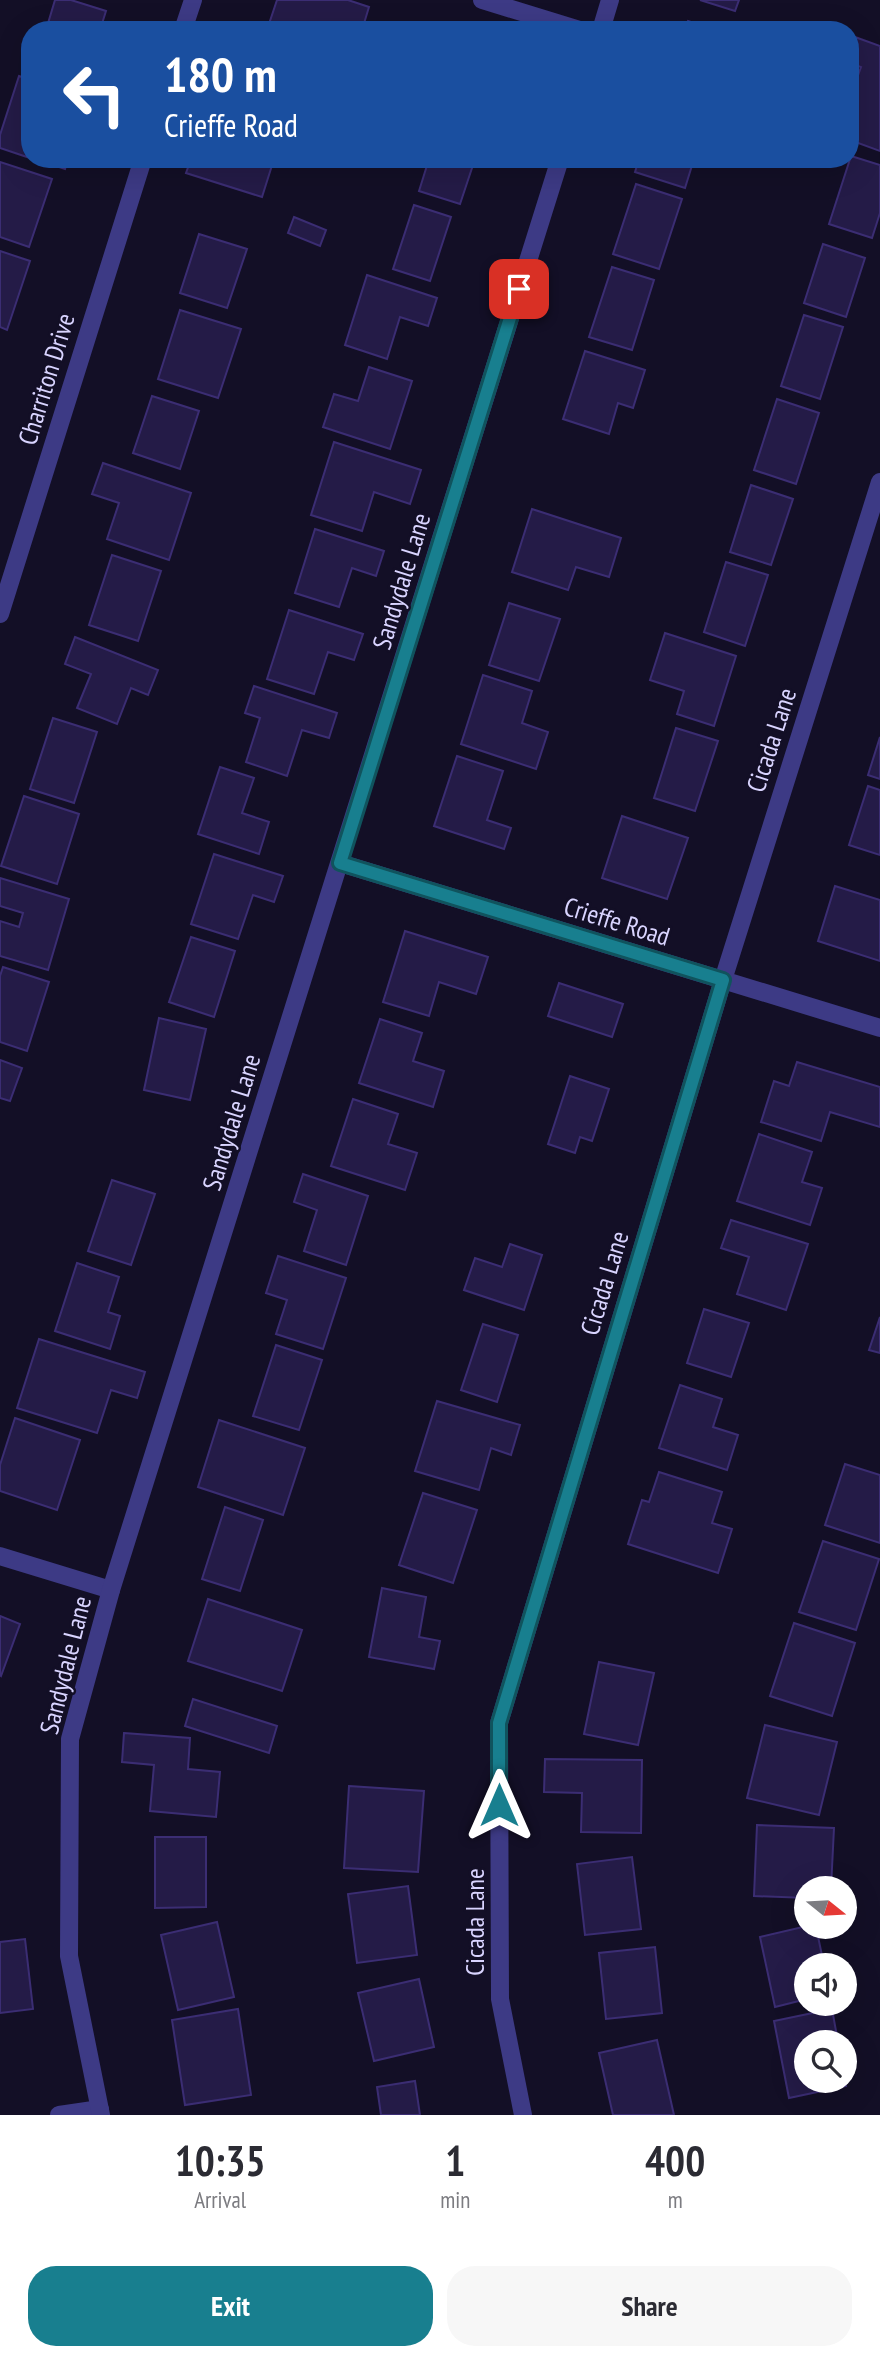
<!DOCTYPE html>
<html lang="en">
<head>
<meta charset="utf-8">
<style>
	:root { --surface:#fff; --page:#f7f7f7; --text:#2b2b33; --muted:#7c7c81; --accent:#187f8f }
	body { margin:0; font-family:"PT Sans Narrow",sans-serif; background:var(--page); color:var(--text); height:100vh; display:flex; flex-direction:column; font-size:26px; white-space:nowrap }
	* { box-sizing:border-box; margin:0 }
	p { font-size:23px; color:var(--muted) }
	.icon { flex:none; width:38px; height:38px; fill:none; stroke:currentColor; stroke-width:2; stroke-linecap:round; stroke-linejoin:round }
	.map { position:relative; height:2115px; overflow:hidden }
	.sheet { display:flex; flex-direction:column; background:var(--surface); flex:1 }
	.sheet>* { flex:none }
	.guide { position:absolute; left:21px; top:21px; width:838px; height:147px; border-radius:28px; box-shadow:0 7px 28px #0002; background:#1a4fa0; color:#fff; overflow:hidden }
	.needle { width:46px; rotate:108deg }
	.controls { position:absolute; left:794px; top:1876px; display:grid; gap:14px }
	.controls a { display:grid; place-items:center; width:63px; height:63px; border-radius:50%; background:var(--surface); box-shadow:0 7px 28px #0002; font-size:35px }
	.pin { position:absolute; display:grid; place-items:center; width:60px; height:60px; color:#fff; margin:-30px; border-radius:14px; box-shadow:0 4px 10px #0006 }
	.me { position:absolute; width:77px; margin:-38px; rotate:0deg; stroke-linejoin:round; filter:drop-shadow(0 0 5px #0008) }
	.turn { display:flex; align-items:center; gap:24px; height:147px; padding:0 28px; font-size:32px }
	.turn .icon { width:91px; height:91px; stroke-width:2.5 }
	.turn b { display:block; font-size:49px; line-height:60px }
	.eta { display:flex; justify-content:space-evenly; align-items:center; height:119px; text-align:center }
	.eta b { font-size:42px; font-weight:700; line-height:49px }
	.button { display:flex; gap:14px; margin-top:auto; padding:14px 28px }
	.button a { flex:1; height:80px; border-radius:28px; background:var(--accent); color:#fff; font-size:28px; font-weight:700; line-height:80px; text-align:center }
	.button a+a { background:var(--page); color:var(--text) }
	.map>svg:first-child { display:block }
	.building { fill:#241b47; stroke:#3b2d73; stroke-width:2 }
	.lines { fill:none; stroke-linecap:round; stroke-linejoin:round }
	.minor { stroke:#3d3a85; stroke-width:18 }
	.route-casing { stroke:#10535d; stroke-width:18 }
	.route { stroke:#187f8f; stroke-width:12 }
	.labels { text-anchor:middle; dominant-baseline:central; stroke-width:5; stroke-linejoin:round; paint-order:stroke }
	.street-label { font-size:26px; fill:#d9d4ff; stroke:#130f26 }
</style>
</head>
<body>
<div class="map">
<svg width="880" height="2115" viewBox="0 0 880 2115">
	<rect width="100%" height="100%" fill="#130f26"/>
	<g class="building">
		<polygon points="55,0 71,0 106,11 100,30 46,30"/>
		<polygon points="277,0 348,0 369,7 362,30 267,30"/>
		<polygon points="700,0 739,0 735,11"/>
		<polygon points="688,21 714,30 685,30"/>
		<polygon points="855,37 880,46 880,151 850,140 850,97 861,67 850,63 850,50"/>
		<polygon points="19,76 30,80 30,158 0,148 0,135"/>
		<polygon points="851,156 880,165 880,213 872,238 829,224"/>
		<polygon points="35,159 68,159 65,169"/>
		<polygon points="191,159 274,159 262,197 186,173"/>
		<polygon points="429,159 475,159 460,204 419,191"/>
		<polygon points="639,159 694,159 685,188 635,172"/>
		<polygon points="0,162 52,179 29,247 0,237"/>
		<polygon points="636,184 682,199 659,269 613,254"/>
		<polygon points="414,205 451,217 430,281 393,269"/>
		<polygon points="294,217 326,230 320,246 288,233"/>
		<polygon points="199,234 247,249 227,308 180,293"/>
		<polygon points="823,244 865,258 846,317 804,303"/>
		<polygon points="0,251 30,261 7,330 0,327"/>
		<polygon points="612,267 654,280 632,350 589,337"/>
		<polygon points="367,275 437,298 428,326 400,317 387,359 345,345"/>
		<polygon points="180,310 241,329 218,398 158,379"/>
		<polygon points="804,315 843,327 820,399 781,386"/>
		<polygon points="585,351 645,370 633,408 618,403 609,434 563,419"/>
		<polygon points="369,367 412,381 390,449 323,427 334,394 358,401"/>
		<polygon points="152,396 199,411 180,469 133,453"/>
		<polygon points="777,399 819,413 796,484 754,470"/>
		<polygon points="334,442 421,470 410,504 374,492 362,531 311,515"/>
		<polygon points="103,463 191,493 169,560 107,539 119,503 92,494"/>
		<polygon points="751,485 793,499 771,565 730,552"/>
		<polygon points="532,509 621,538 609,577 576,567 568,590 512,572"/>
		<polygon points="315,529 384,551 376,576 352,568 339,607 295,593"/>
		<polygon points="112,555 161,571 138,641 89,625"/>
		<polygon points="726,562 768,575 745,646 704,632"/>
		<polygon points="509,603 560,619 539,681 489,665"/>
		<polygon points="289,610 363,634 354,660 328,652 314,694 267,679"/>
		<polygon points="665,633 736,656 714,726 677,714 684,691 650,680"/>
		<polygon points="75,637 158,670 148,695 131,688 117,724 77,708 91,674 65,664"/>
		<polygon points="483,675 532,691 522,723 548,732 536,769 461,744"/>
		<polygon points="254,686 337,713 329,738 302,730 287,776 246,762 260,718 245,713"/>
		<polygon points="53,718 97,732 74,803 30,789"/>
		<polygon points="676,728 718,741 695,811 654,798"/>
		<polygon points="880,737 880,779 868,775"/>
		<polygon points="457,756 503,771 487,820 511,828 504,849 434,826"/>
		<polygon points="220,767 254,778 242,813 269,822 259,854 198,834"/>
		<polygon points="868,786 880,790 880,855 849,845"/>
		<polygon points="24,796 79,814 57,884 1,866"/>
		<polygon points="622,816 688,838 667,899 602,878"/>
		<polygon points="214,854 283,876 274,902 253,895 238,939 191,924"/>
		<polygon points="0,878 69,899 48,970 0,956 0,921 19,927 23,913 0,906"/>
		<polygon points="835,886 880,900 880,961 818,941"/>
		<polygon points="405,931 488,957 476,994 439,982 429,1016 383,1002"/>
		<polygon points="191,937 235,951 214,1017 169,1002"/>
		<polygon points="3,967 49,982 27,1051 0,1042 0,976"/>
		<polygon points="559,983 623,1004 612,1037 548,1016"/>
		<polygon points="159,1018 206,1029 190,1100 144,1090"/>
		<polygon points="380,1019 422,1033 413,1061 444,1071 433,1107 359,1083"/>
		<polygon points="0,1060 22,1068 10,1101 0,1098"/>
		<polygon points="797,1062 880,1087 880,1127 830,1112 821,1141 761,1122 774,1081 789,1086"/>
		<polygon points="570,1076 609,1089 592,1141 580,1137 575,1153 548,1144"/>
		<polygon points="353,1099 398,1114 388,1144 417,1153 405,1190 331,1166"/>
		<polygon points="759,1134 812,1152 802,1182 822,1188 810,1225 737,1201"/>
		<polygon points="303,1174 368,1196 346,1265 304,1251 317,1210 294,1202"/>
		<polygon points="112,1180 155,1194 131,1265 88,1251"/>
		<polygon points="731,1220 808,1244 786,1310 737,1294 749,1257 721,1248"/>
		<polygon points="510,1244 542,1255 524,1310 464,1290 475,1258 502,1267"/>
		<polygon points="278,1256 346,1278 323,1349 276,1334 287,1300 266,1293"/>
		<polygon points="77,1263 119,1277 108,1312 120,1316 110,1349 55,1331"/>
		<polygon points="704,1309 749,1323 731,1377 687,1363"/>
		<polygon points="880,1317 880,1353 869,1350"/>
		<polygon points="483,1324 518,1335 497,1402 461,1390"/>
		<polygon points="39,1339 145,1372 137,1398 111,1390 97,1433 17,1408"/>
		<polygon points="276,1345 322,1360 299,1430 253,1416"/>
		<polygon points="680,1385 722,1399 713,1427 738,1435 727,1470 659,1448"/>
		<polygon points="437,1401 520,1425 511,1455 491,1448 479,1490 415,1471"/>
		<polygon points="15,1418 80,1440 57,1510 0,1491 0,1465"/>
		<polygon points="219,1420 305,1448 283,1515 198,1487"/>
		<polygon points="845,1464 880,1475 880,1543 825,1525"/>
		<polygon points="659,1472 722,1492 712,1523 732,1529 718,1573 628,1544 642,1500 649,1502"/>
		<polygon points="423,1493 477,1510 453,1583 399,1565"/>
		<polygon points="225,1507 263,1520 240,1591 202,1579"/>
		<polygon points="823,1541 879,1559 856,1630 799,1612"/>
		<polygon points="382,1588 426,1597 419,1637 440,1641 434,1669 369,1657"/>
		<polygon points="208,1599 302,1630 282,1691 188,1661"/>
		<polygon points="0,1616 20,1624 1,1676 0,1675"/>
		<polygon points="794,1623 855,1643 832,1716 770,1696"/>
		<polygon points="599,1662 654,1673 638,1745 584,1734"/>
		<polygon points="193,1699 277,1726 269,1753 185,1726"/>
		<polygon points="765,1725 837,1742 819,1815 747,1798"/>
		<polygon points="124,1733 190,1738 188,1769 220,1772 216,1817 150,1811 154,1765 122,1762"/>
		<polygon points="545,1759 642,1760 641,1833 581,1832 582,1793 544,1792"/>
		<polygon points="349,1786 424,1791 418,1872 344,1868"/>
		<polygon points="757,1825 834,1828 831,1888 807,1888 807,1898 754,1896"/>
		<polygon points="155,1837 206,1837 206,1907 155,1908"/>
		<polygon points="632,1857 641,1929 585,1935 577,1864"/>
		<polygon points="408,1886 417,1955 357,1963 348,1894"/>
		<polygon points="217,1922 234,1997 178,2010 161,1935"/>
		<polygon points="807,1926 816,1927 824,1965 807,1965 807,1999 775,2007 760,1937"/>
		<polygon points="25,1939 33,2009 0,2013 0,1942"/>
		<polygon points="655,1947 662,2013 606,2019 599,1953"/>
		<polygon points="419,1979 434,2047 374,2061 358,1993"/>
		<polygon points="238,2009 251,2095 185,2105 172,2020"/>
		<polygon points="832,2009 838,2042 807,2042 807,2081 845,2080 846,2086 789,2098 774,2021"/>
		<polygon points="657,2040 674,2115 613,2115 599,2053"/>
		<polygon points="415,2081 420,2115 381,2115 377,2087"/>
	</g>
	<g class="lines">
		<g class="minor">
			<polyline points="482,0 580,30"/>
			<polyline points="183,30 193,0"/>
			<polyline points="601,30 610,0"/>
			<polyline points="0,614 143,159"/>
			<polyline points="340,863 880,1028"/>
			<polyline points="0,1556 111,1590"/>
			<polyline points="59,2115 100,2109"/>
			<polyline points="101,2115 69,1956 70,1739 111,1590 560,159"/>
			<polyline points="523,2115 500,1999 499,1723 723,980 880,482"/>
		</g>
	</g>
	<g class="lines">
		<defs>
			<polyline id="route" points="499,1805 499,1723 723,980 340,863 519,289"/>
		</defs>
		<use href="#route" class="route-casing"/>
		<use href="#route" class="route"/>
	</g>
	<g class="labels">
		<g class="street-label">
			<text transform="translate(46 379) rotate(-73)">Charriton Drive</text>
			<text transform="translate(401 581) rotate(-73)">Sandydale Lane</text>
			<text transform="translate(771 740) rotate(-72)">Cicada Lane</text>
			<text transform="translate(617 921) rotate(17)">Crieffe Road</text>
			<text transform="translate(231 1122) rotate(-73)">Sandydale Lane</text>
			<text transform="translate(604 1283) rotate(-73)">Cicada Lane</text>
			<text transform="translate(65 1665) rotate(-76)">Sandydale Lane</text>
			<text transform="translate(474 1922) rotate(-90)">Cicada Lane</text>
		</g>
	</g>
</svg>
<div class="controls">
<a><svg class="needle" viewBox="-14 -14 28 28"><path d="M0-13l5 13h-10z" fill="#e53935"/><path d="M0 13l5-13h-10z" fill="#7c7c81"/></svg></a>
<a><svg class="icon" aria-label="sound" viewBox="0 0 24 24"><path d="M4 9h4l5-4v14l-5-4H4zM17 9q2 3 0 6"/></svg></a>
<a><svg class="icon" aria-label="search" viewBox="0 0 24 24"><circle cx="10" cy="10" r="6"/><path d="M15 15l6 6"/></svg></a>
</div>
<div class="pin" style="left:519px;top:289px;background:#d93025"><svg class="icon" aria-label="arrive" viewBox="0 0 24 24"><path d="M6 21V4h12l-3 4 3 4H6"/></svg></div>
<svg class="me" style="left:499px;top:1805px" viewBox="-20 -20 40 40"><path d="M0-17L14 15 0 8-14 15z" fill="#187f8f" stroke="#fff" stroke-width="4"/></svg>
<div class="guide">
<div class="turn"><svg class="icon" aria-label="left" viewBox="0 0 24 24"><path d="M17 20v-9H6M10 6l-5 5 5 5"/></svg><div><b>180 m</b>Crieffe Road</div></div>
</div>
</div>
<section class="sheet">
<div class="eta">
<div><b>10:35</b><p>Arrival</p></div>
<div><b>1</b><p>min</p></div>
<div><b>400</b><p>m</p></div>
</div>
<div class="button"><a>Exit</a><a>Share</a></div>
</section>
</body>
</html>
